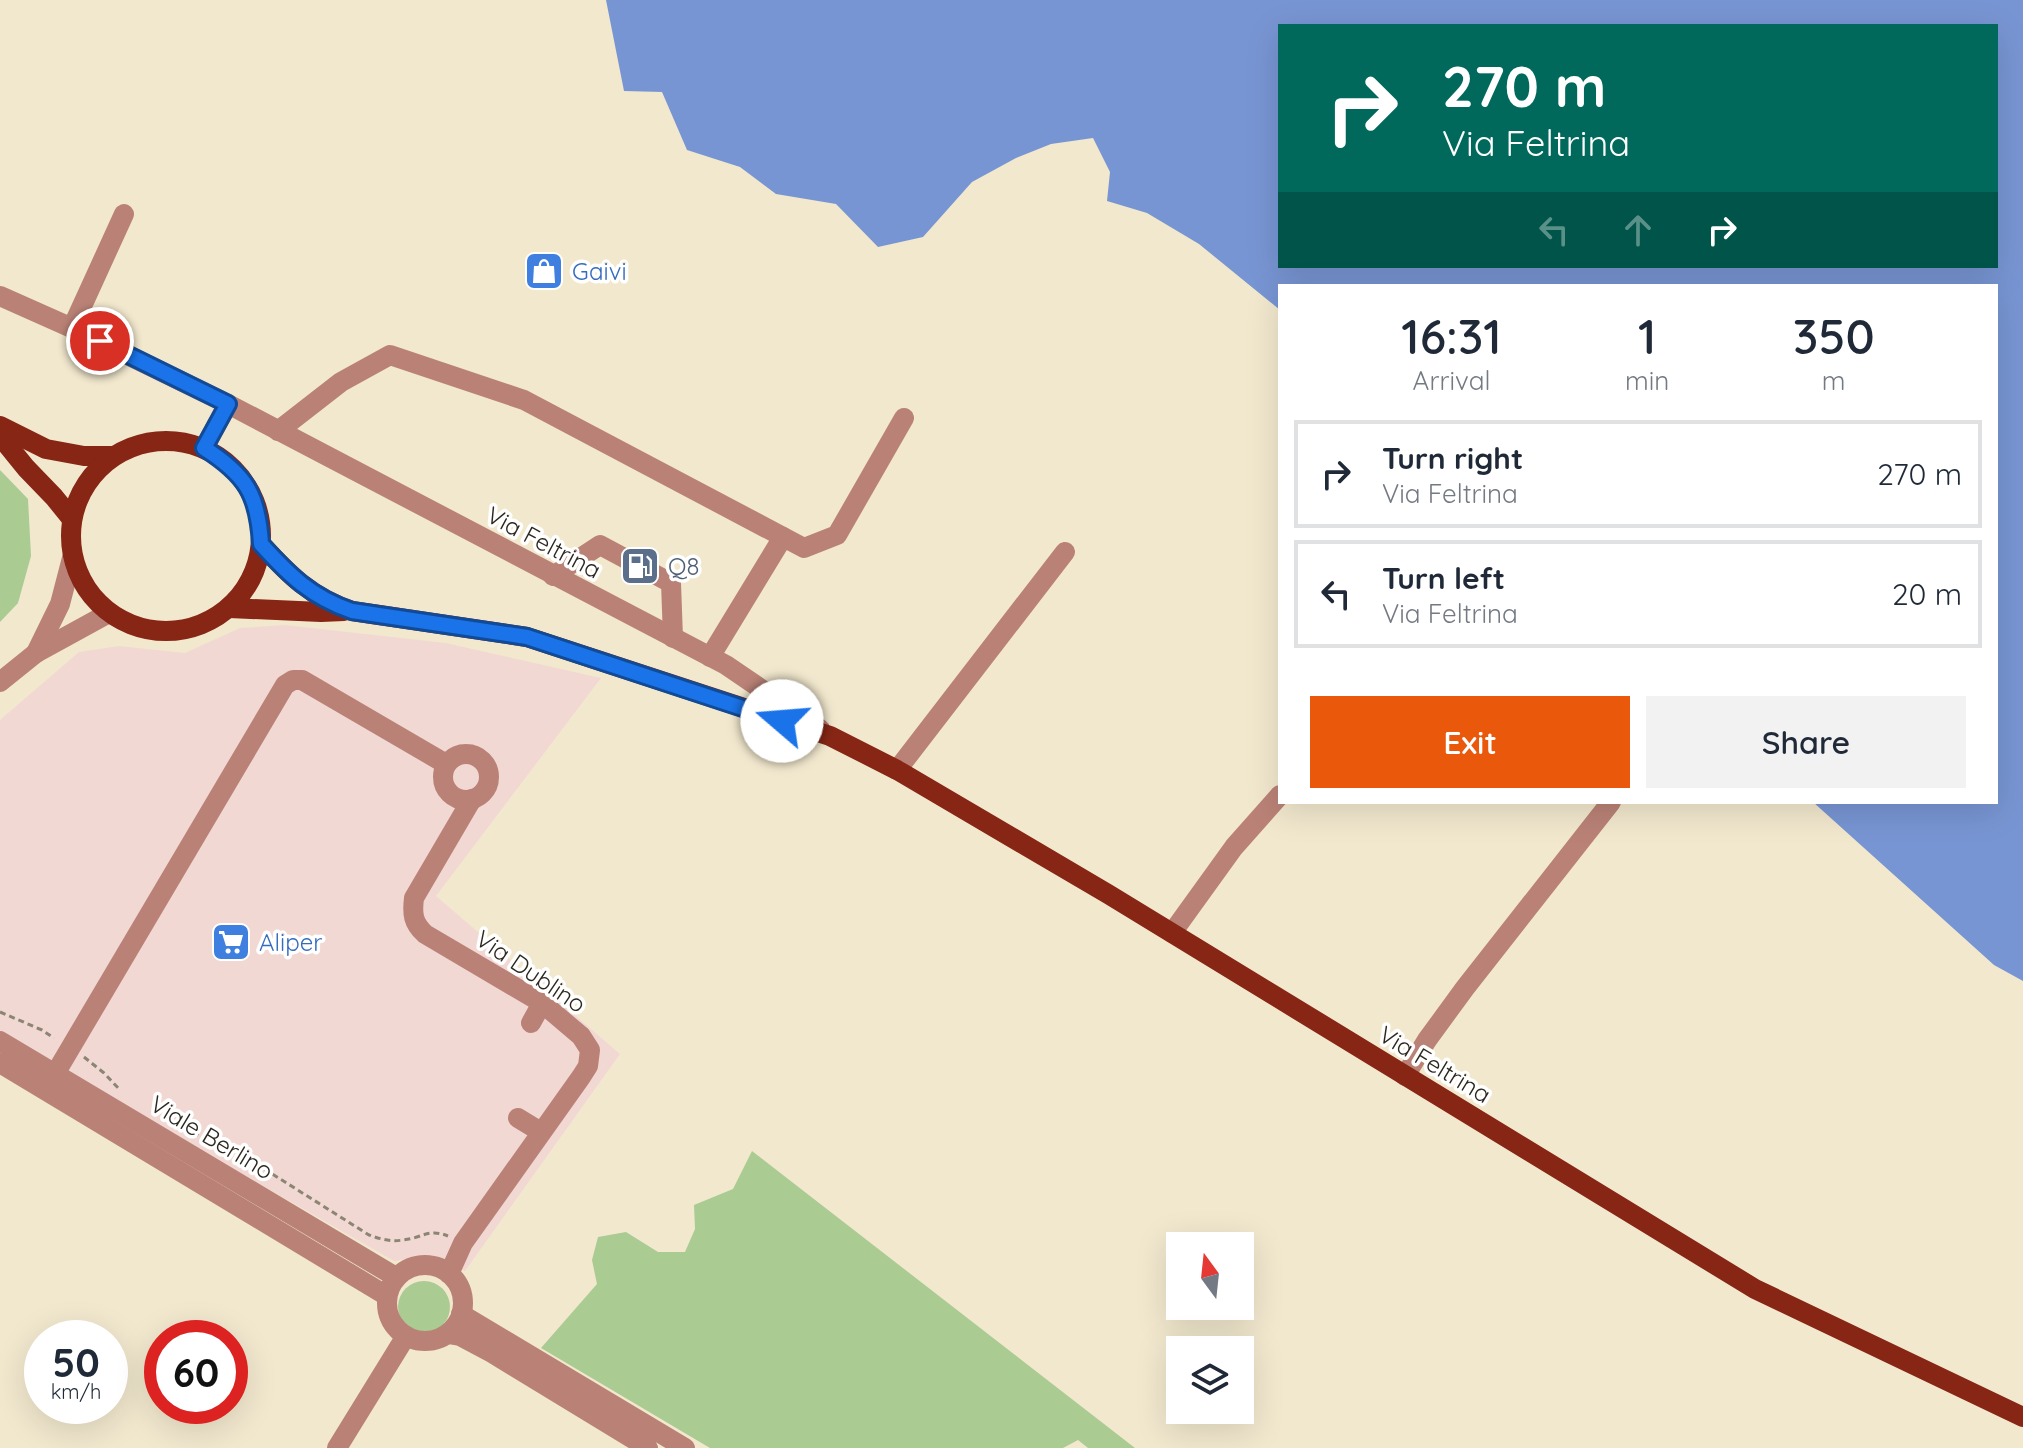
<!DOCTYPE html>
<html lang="en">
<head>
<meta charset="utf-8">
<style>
	:root { --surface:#fff; --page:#f2f2f3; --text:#1f2937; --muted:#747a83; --line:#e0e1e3; --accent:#ea580c }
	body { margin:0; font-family:Quicksand,sans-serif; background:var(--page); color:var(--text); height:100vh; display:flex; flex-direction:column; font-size:30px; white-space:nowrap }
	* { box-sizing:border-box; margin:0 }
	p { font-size:26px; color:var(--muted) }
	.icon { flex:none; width:44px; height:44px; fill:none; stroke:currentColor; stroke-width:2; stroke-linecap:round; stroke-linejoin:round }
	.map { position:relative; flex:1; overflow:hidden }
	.drawer { position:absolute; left:1278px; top:284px; width:720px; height:520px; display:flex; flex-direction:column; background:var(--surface); border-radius:0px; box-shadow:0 8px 32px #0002 }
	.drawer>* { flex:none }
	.banner { position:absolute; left:1278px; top:24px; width:720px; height:244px; border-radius:0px; box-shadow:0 8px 32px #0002; background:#00695c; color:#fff; overflow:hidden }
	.needle { width:52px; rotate:345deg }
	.controls { position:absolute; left:1166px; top:1232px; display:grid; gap:16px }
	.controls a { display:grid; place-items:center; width:88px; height:88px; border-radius:0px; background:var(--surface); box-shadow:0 8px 32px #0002; font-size:40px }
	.speed { position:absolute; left:24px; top:1320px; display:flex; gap:16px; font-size:40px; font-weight:700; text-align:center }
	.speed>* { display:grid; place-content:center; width:104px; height:104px; border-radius:50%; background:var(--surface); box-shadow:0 8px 32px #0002; line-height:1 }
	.speed small { font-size:20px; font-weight:400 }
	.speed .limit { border:12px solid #d22; background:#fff; color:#111 }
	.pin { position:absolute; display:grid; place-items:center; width:68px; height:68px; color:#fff; margin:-34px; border:4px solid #fff; border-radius:50%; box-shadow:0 2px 8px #0007 }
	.me { position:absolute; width:88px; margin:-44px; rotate:288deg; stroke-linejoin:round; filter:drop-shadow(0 0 6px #0008) }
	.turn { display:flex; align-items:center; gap:28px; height:168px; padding:0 32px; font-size:36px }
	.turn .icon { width:104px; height:104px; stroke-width:2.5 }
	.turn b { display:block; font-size:56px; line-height:68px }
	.lanes { display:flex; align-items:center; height:76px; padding:0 32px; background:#0003; justify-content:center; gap:40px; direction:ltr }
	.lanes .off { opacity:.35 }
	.eta { display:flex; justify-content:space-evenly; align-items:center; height:136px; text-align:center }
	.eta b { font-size:48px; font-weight:600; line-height:56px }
	.primary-button { display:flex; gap:16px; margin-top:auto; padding:16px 32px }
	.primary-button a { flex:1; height:92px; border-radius:0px; background:var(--accent); color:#fff; font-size:32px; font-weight:600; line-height:92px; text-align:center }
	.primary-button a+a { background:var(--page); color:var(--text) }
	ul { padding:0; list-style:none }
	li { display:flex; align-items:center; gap:24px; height:108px; margin:0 16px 12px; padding:0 16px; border:4px solid var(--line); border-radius:0px }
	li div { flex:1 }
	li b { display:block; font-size:30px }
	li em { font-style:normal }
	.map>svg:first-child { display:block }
	.commercial { fill:#f2d8d3 }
	.green { fill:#aacb91 }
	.water { fill:#7895d3; fill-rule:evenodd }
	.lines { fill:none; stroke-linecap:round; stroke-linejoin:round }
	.path { stroke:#8c8574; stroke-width:3; stroke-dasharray:6 4; stroke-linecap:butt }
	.minor { stroke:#ba8277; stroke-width:20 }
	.major { stroke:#872615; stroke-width:20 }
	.route-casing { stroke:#114b97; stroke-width:20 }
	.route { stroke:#1a73e8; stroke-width:14 }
	.labels { text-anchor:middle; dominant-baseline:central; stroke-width:7; stroke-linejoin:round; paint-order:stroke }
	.shop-label { font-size:24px; fill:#366cbe; stroke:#fff; text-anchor:start }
	.street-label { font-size:24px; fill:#2c281f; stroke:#fff }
	.service-label { font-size:24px; fill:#4e5e75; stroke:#fff; text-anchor:start }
</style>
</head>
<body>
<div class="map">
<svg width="2023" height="1448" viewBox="0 0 2023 1448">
	<rect width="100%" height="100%" fill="#f2e8ce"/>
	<polygon class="commercial" points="285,625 446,643 601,678 436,896 620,1054 465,1271 432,1255 394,1261 0,1035 0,720 79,652 119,646 185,653 240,628"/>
	<g class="green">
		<polygon points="0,470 28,499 31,556 18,603 0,622"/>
		<polygon points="752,1151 1135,1448 1136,1448 1088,1448 1078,1440 1063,1448 710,1448 541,1348 597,1284 592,1260 598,1237 626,1232 658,1252 685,1252 695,1229 694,1205 733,1189"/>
		<circle cx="424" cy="1307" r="26"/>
	</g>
	<path class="water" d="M606,0H2023V981L1994,965L1813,802H1996V286H1280V310L1199,244L1147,213L1107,201L1110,172L1093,138L1051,144L1016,158L972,182L923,237L878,247L836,204L776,194L740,167L687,150L662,92L624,91ZM1280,26H1996V266H1280Z"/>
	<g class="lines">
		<g class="path">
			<polyline points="0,1012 42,1030 54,1038"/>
			<polyline points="84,1057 104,1073 120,1090"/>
			<path d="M184,1128L266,1170L369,1235C380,1239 391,1242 403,1240C423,1238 428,1228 448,1236"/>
		</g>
		<g class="minor">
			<polyline points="0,296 72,328 228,404 726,665 820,729"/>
			<polyline points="72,328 124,214"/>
			<polyline points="278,431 341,382 390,355 524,400 804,548 837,535 904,418"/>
			<polyline points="204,448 228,404"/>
			<polyline points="553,576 600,545 671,583 673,638"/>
			<polyline points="36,653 60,604 72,558"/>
			<polyline points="710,657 783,537"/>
			<polyline points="0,682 36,653 109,613"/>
			<circle cx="466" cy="777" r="23"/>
			<polyline points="897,770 1065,552"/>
			<polyline points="1172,933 1234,847 1280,795"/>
			<polyline points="531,1023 542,1003"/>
			<polyline points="0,1041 396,1277"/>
			<polyline points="0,1063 387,1296"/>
			<polyline points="55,1074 285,685 293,680 302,680 446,764"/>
			<polyline points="1405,1076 1427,1040 1465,988 1611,802"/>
			<polyline points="518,1118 541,1132"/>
			<circle cx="425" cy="1303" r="38"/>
			<path d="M449,1274L463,1243L581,1077L588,1066L590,1050L581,1036L542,1003L425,934C413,923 412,914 414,898L472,799"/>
			<polyline points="461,1314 685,1448"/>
			<polyline points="448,1334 460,1336 492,1353 648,1448"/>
			<polyline points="337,1448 406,1336"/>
		</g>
		<g class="major">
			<polyline points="0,426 46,449 84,456 113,456"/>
			<polyline points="0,436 26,468 54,497 71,518"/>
			<circle cx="166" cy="536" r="95"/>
			<path d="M261,544C289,575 311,597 352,611L527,637L830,736L897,770L1108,894L1755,1289L2023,1417"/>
			<polyline points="229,608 321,612 344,611"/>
		</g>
	</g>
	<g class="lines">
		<defs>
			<path id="route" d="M100,341L228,404L204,448C246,475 258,494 261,544C289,575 311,597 352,611L527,637L782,721"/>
		</defs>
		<use href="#route" class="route-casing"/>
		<use href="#route" class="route"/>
	</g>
	<defs>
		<symbol id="shop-square" viewBox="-11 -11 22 22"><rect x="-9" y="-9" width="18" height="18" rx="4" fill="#3f7fe0" stroke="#fff"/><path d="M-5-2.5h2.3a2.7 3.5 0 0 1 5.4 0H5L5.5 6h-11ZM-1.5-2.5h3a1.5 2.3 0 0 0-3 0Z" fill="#fff"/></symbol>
		<symbol id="fuel-square" viewBox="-11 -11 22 22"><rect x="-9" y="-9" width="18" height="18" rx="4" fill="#5c6f8a" stroke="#fff"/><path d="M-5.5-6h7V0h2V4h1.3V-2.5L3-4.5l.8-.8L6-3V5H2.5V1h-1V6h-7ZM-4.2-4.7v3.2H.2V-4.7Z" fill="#fff"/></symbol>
		<symbol id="supermarket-square" viewBox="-11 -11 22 22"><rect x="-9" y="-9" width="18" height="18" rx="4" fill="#3f7fe0" stroke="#fff"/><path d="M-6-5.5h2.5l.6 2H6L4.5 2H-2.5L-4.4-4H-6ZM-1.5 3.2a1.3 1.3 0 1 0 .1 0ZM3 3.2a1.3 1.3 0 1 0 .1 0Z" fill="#fff"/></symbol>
	</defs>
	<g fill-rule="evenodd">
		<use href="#shop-square" x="522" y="249" width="44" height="44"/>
		<use href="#fuel-square" x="618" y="544" width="44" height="44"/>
		<use href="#supermarket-square" x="209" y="920" width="44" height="44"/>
	</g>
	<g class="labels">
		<g class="shop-label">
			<text x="572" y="271">Gaivi</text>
			<text x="259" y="942">Aliper</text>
		</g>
		<g class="street-label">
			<text transform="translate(544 542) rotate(28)">Via Feltrina</text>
			<text transform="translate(531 971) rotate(34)">Via Dublino</text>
			<text transform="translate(1435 1064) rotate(31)">Via Feltrina</text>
			<text transform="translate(212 1137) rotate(31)">Viale Berlino</text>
		</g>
		<g class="service-label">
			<text x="668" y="566">Q8</text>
		</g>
	</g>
</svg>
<div class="controls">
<a><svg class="needle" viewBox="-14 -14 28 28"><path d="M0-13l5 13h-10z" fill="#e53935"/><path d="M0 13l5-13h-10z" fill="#747a83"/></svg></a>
<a><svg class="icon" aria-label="layers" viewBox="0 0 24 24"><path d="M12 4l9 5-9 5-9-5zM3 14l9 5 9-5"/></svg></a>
</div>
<div class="speed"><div>50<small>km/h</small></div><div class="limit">60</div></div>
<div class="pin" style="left:100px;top:341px;background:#d93025"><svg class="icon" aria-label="arrive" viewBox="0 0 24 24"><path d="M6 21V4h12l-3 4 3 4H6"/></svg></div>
<svg class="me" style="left:782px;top:721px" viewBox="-20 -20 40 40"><circle r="19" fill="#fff"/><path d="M0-13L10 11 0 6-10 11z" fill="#1a73e8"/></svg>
<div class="banner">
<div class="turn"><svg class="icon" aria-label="right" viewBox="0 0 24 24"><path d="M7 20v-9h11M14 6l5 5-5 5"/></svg><div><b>270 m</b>Via Feltrina</div></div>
<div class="lanes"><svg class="icon off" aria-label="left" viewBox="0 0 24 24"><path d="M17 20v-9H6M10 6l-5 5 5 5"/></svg><svg class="icon off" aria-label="ahead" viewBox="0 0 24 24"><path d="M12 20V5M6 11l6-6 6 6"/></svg><svg class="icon" aria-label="right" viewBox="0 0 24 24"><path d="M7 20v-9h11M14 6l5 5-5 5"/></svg></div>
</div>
<section class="drawer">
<div class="eta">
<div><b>16:31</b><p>Arrival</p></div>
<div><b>1</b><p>min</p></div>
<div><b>350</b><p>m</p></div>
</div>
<ul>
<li><svg class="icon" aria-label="right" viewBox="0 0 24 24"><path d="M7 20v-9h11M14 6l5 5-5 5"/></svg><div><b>Turn right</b><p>Via Feltrina</p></div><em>270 m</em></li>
<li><svg class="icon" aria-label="left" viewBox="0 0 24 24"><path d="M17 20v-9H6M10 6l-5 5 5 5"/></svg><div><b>Turn left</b><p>Via Feltrina</p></div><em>20 m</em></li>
</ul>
<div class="primary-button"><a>Exit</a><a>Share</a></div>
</section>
</div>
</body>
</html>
